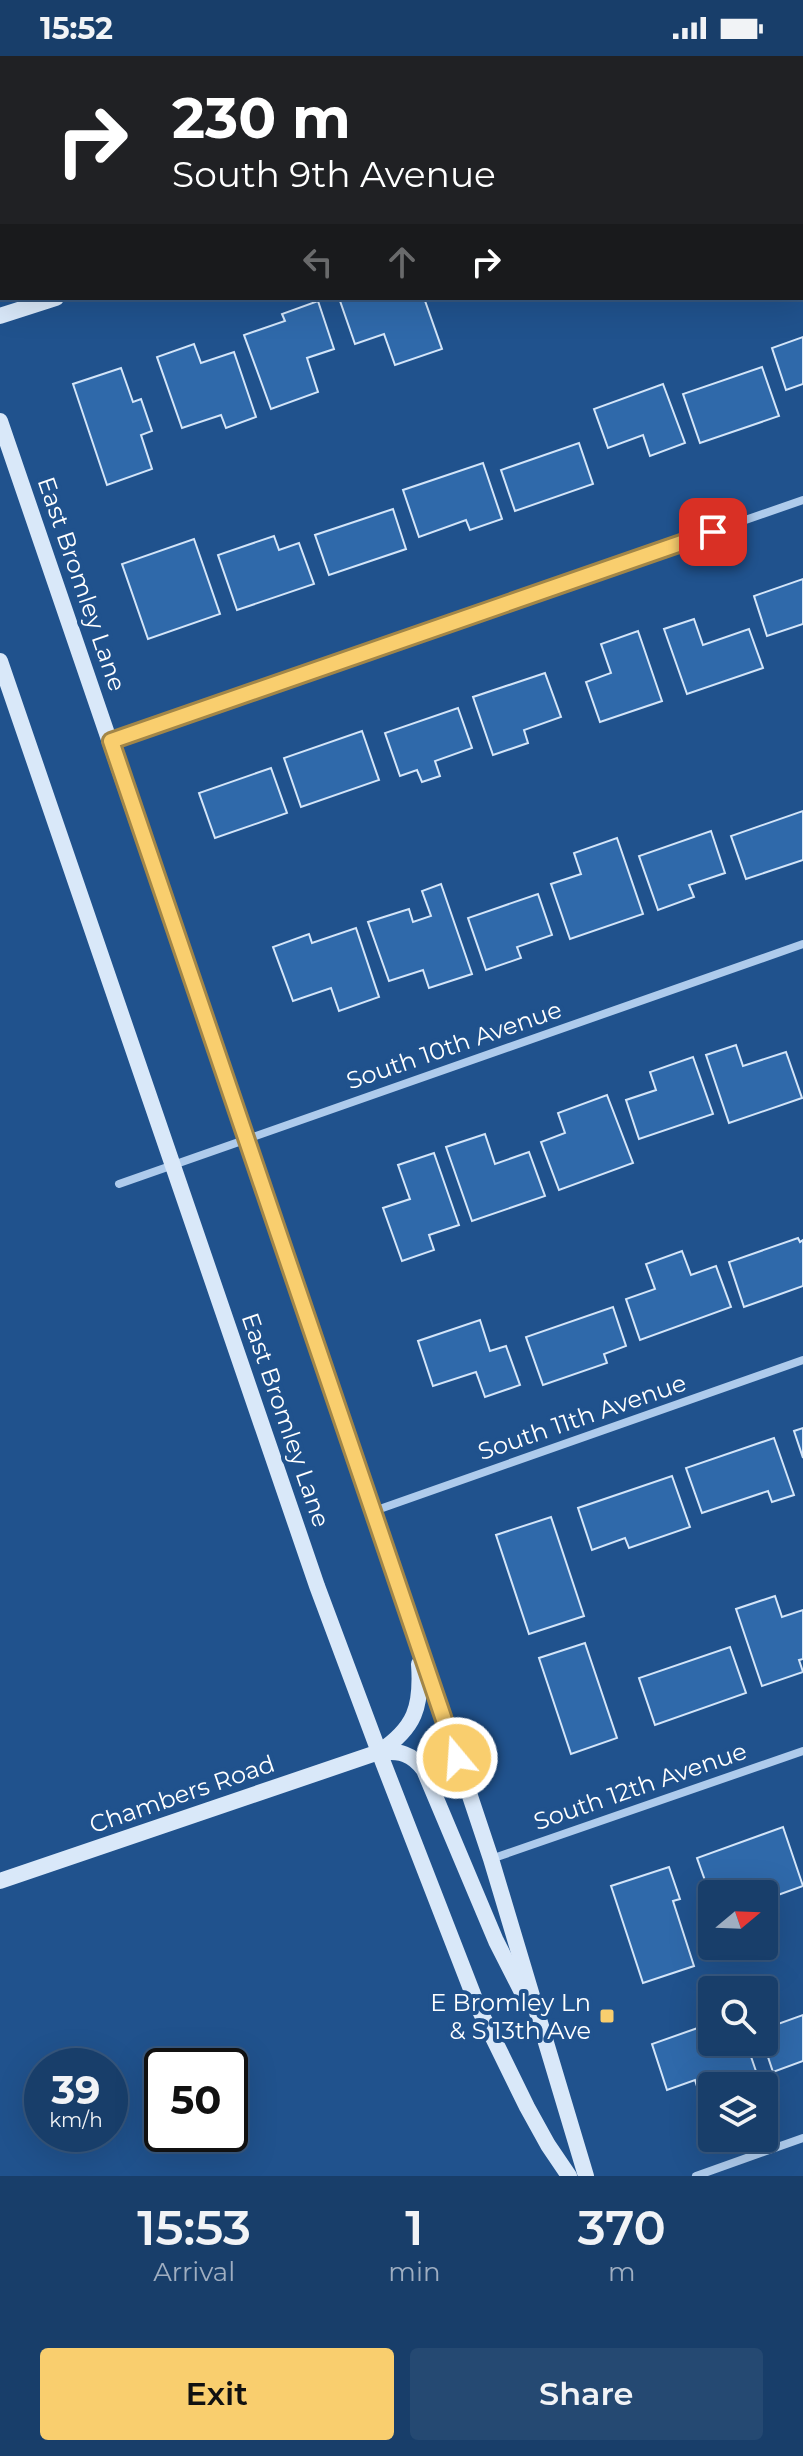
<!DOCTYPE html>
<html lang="en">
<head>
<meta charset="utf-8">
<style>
	:root { --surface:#183e6a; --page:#254972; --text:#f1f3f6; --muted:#9faec1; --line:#36577e; --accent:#f9ce6e }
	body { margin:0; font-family:Montserrat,sans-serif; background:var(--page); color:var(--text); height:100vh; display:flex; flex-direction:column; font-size:30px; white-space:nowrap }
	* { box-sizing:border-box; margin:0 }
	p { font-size:26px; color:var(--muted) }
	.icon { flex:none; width:44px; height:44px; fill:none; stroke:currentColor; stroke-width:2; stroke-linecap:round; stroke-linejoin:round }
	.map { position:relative; height:2120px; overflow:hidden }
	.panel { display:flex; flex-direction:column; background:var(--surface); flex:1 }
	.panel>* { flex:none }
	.top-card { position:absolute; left:0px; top:0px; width:804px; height:244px; box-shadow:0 8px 32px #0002,0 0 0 2px var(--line); background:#202124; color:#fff; overflow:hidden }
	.needle { width:52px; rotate:71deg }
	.controls { position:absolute; left:698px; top:1824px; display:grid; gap:16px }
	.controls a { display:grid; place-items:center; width:80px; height:80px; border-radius:8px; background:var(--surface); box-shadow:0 8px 32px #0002,0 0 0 2px var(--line); font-size:40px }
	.speed { position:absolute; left:24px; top:1992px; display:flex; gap:16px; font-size:40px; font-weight:700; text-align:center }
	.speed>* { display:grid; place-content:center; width:104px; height:104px; border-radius:50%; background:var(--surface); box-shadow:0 8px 32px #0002,0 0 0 2px var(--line); line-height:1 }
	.speed small { font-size:20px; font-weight:400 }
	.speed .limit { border:4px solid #111; border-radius:12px; background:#fff; color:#111 }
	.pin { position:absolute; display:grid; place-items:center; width:68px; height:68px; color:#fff; margin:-34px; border-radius:16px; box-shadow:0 4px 12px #0006 }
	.me { position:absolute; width:88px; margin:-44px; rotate:342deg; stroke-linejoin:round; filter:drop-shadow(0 0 6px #0008) }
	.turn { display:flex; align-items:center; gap:28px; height:168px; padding:0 40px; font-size:36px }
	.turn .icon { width:104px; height:104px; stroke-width:2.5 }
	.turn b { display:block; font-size:56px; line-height:68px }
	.lanes { display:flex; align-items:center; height:76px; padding:0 40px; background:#0003; justify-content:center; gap:40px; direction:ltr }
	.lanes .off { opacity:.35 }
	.eta { display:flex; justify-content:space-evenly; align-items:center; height:136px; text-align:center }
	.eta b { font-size:48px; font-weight:600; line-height:56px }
	.cta { display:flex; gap:16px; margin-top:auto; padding:16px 40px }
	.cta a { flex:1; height:92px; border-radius:8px; background:var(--accent); color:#111; font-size:32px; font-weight:600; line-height:92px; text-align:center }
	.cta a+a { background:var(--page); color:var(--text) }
	.status { display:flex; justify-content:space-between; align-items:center; height:56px; padding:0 40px; background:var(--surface); direction:ltr }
	.status svg { height:22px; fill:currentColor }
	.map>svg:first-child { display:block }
	.building { fill:#2f69aa; stroke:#d3e5f9; stroke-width:2 }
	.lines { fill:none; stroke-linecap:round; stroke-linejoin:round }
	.street { stroke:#aecbec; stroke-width:8 }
	.secondary { stroke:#d9e8f9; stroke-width:16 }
	.route-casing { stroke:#a28648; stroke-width:20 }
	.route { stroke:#f9ce6e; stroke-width:14 }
	.poi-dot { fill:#f9ce6e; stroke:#20528d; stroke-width:3 }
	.labels { text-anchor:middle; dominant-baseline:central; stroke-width:8; stroke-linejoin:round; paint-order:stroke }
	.street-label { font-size:24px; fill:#fff; stroke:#20528d }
	.poi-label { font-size:24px; fill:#fff; stroke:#20528d; text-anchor:end }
</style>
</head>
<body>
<div class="status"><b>15:52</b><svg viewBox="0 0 49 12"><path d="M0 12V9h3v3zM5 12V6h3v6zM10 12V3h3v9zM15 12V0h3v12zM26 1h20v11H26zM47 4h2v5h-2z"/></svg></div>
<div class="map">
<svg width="803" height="2120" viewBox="0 0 803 2120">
	<rect width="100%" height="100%" fill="#20528d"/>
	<g class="building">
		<polygon points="292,0 384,0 385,2 292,2"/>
		<polygon points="339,242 424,242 442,293 395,309 384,278 355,288"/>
		<polygon points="318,245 334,293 307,302 318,336 271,353 244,279 285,265 282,258"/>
		<polygon points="803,281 803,328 786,334 772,292"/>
		<polygon points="194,288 201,307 234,296 256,361 226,372 221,359 182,372 157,301"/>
		<polygon points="762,311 779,360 700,387 683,338"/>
		<polygon points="121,312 133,346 141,343 152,375 141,379 152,413 107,429 73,328"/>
		<polygon points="663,328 685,387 650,400 643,379 608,392 594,353"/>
		<polygon points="579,387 593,428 515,455 501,414"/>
		<polygon points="483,407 502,463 470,474 466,464 419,481 403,434"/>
		<polygon points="393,453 406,493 329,519 315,479"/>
		<polygon points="274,480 279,494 299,487 314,528 237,554 218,499"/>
		<polygon points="194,483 220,558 148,583 122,508"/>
		<polygon points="803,523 803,568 767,580 754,540"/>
		<polygon points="694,563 703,589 749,573 763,612 687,638 664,573"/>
		<polygon points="638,575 662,645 600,666 586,626 611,617 601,588"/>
		<polygon points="545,617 561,661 524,674 528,687 493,699 473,641"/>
		<polygon points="458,652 472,692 435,705 440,720 422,726 417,714 400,720 385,677"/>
		<polygon points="362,675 379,724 301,751 284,702"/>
		<polygon points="271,712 287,757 215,782 199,737"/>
		<polygon points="803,755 803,804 746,823 731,780"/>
		<polygon points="711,775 725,817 689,829 694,841 658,854 639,800"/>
		<polygon points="617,782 643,858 570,883 551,828 581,818 574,797"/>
		<polygon points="441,828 472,918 429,932 423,914 389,925 368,866 409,853 413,866 431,860 422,835"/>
		<polygon points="538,838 552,879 517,891 521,902 486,914 468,862"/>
		<polygon points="356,872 379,941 339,955 331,932 293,945 273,891 309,878 312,887"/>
		<polygon points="736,989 743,1010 786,996 802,1042 729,1067 706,999"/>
		<polygon points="693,1001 713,1058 639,1083 626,1044 656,1034 650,1016"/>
		<polygon points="607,1039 633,1107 559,1134 541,1086 565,1077 558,1057"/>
		<polygon points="485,1078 495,1108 529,1096 545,1140 472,1165 446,1091"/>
		<polygon points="434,1097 459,1169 429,1179 434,1194 402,1205 383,1152 410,1143 398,1109"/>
		<polygon points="798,1182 800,1186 803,1184 803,1230 744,1251 729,1206"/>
		<polygon points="682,1195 691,1219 716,1210 731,1251 640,1284 626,1243 655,1233 646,1208"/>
		<polygon points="613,1251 626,1290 604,1298 607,1307 543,1329 526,1281"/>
		<polygon points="480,1264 490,1295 506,1290 520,1329 485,1341 476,1316 433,1330 418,1285"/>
		<polygon points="803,1372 803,1402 794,1375"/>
		<polygon points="774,1382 794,1439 772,1446 768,1435 702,1457 686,1412"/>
		<polygon points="672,1420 690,1471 629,1492 625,1482 592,1494 578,1452"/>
		<polygon points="551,1461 584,1560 529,1578 496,1479"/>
		<polygon points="775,1540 782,1561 803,1554 803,1603 799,1604 803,1616 762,1630 736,1553"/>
		<polygon points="585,1587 617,1682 571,1698 539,1602"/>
		<polygon points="730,1591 746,1637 655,1669 639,1622"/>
		<polygon points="783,1771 803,1830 764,1844 764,1838 712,1838 712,1844 697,1802"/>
		<polygon points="669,1811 680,1843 673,1845 694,1910 643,1927 611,1830"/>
		<polygon points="803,1959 803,2005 773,2016 763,1986 764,1973"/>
		<polygon points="712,1967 712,1986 746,1986 759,2024 741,2030 712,2030 712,2040 701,2043 695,2024 667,2034 652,1988"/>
	</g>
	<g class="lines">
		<g class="street">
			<polyline points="111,685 803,444"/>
			<polyline points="119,1128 803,888"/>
			<polyline points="374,1455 803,1304"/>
			<polyline points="491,1803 803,1695"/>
			<polyline points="696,2120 803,2082"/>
		</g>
		<g class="secondary">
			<polyline points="752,2 758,0"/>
			<polyline points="0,260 56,242"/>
			<polyline points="0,365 449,1677 491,1803 586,2120"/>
			<polyline points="0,605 317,1530 379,1696 478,1951 527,2051 548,2089 569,2120"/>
			<path d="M380,1696C399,1695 412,1697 424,1714L496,1885L525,1942"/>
			<path d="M0,1825L379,1696C415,1672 422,1651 419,1608"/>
		</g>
	</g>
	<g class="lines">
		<defs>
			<polyline id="route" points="457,1702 111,685 713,476"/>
		</defs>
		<use href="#route" class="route-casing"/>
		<use href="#route" class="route"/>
	</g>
	<rect class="poi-dot" x="599" y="1952" width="16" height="16" rx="4"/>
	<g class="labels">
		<g class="street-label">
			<text transform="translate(82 528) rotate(71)">East Bromley Lane</text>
			<text transform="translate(454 989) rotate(-19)">South 10th Avenue</text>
			<text transform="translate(582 1361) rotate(-19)">South 11th Avenue</text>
			<text transform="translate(286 1364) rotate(71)">East Bromley Lane</text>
			<text transform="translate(640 1730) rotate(-19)">South 12th Avenue</text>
			<text transform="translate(182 1738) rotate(-19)">Chambers Road</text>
		</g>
		<g class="poi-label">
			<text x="591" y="1946">E Bromley Ln<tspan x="591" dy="28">&amp; S 13th Ave</tspan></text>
		</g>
	</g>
</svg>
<div class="controls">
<a><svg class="needle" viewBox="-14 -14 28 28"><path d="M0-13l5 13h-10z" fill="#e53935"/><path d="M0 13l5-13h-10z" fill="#9faec1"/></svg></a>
<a><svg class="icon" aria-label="search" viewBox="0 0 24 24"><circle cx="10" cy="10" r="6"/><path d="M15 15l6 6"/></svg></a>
<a><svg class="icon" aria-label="layers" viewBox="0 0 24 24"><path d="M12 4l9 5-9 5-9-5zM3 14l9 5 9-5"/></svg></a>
</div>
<div class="speed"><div>39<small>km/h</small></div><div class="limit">50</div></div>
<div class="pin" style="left:713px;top:476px;background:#d93025"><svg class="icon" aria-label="arrive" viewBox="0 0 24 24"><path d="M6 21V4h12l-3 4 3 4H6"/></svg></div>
<svg class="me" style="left:457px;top:1702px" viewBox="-20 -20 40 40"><circle r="17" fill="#f9ce6e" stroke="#fff" stroke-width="3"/><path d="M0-11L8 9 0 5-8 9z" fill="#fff"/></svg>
<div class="top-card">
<div class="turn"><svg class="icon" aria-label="right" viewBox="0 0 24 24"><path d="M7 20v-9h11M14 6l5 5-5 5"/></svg><div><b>230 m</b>South 9th Avenue</div></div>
<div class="lanes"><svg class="icon off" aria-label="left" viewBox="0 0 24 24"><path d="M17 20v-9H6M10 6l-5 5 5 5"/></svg><svg class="icon off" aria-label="ahead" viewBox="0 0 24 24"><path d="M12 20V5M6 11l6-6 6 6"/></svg><svg class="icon" aria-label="right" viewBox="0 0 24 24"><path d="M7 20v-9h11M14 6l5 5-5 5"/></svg></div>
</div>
</div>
<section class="panel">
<div class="eta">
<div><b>15:53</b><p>Arrival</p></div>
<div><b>1</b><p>min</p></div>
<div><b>370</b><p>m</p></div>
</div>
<div class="cta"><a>Exit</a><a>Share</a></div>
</section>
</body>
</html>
